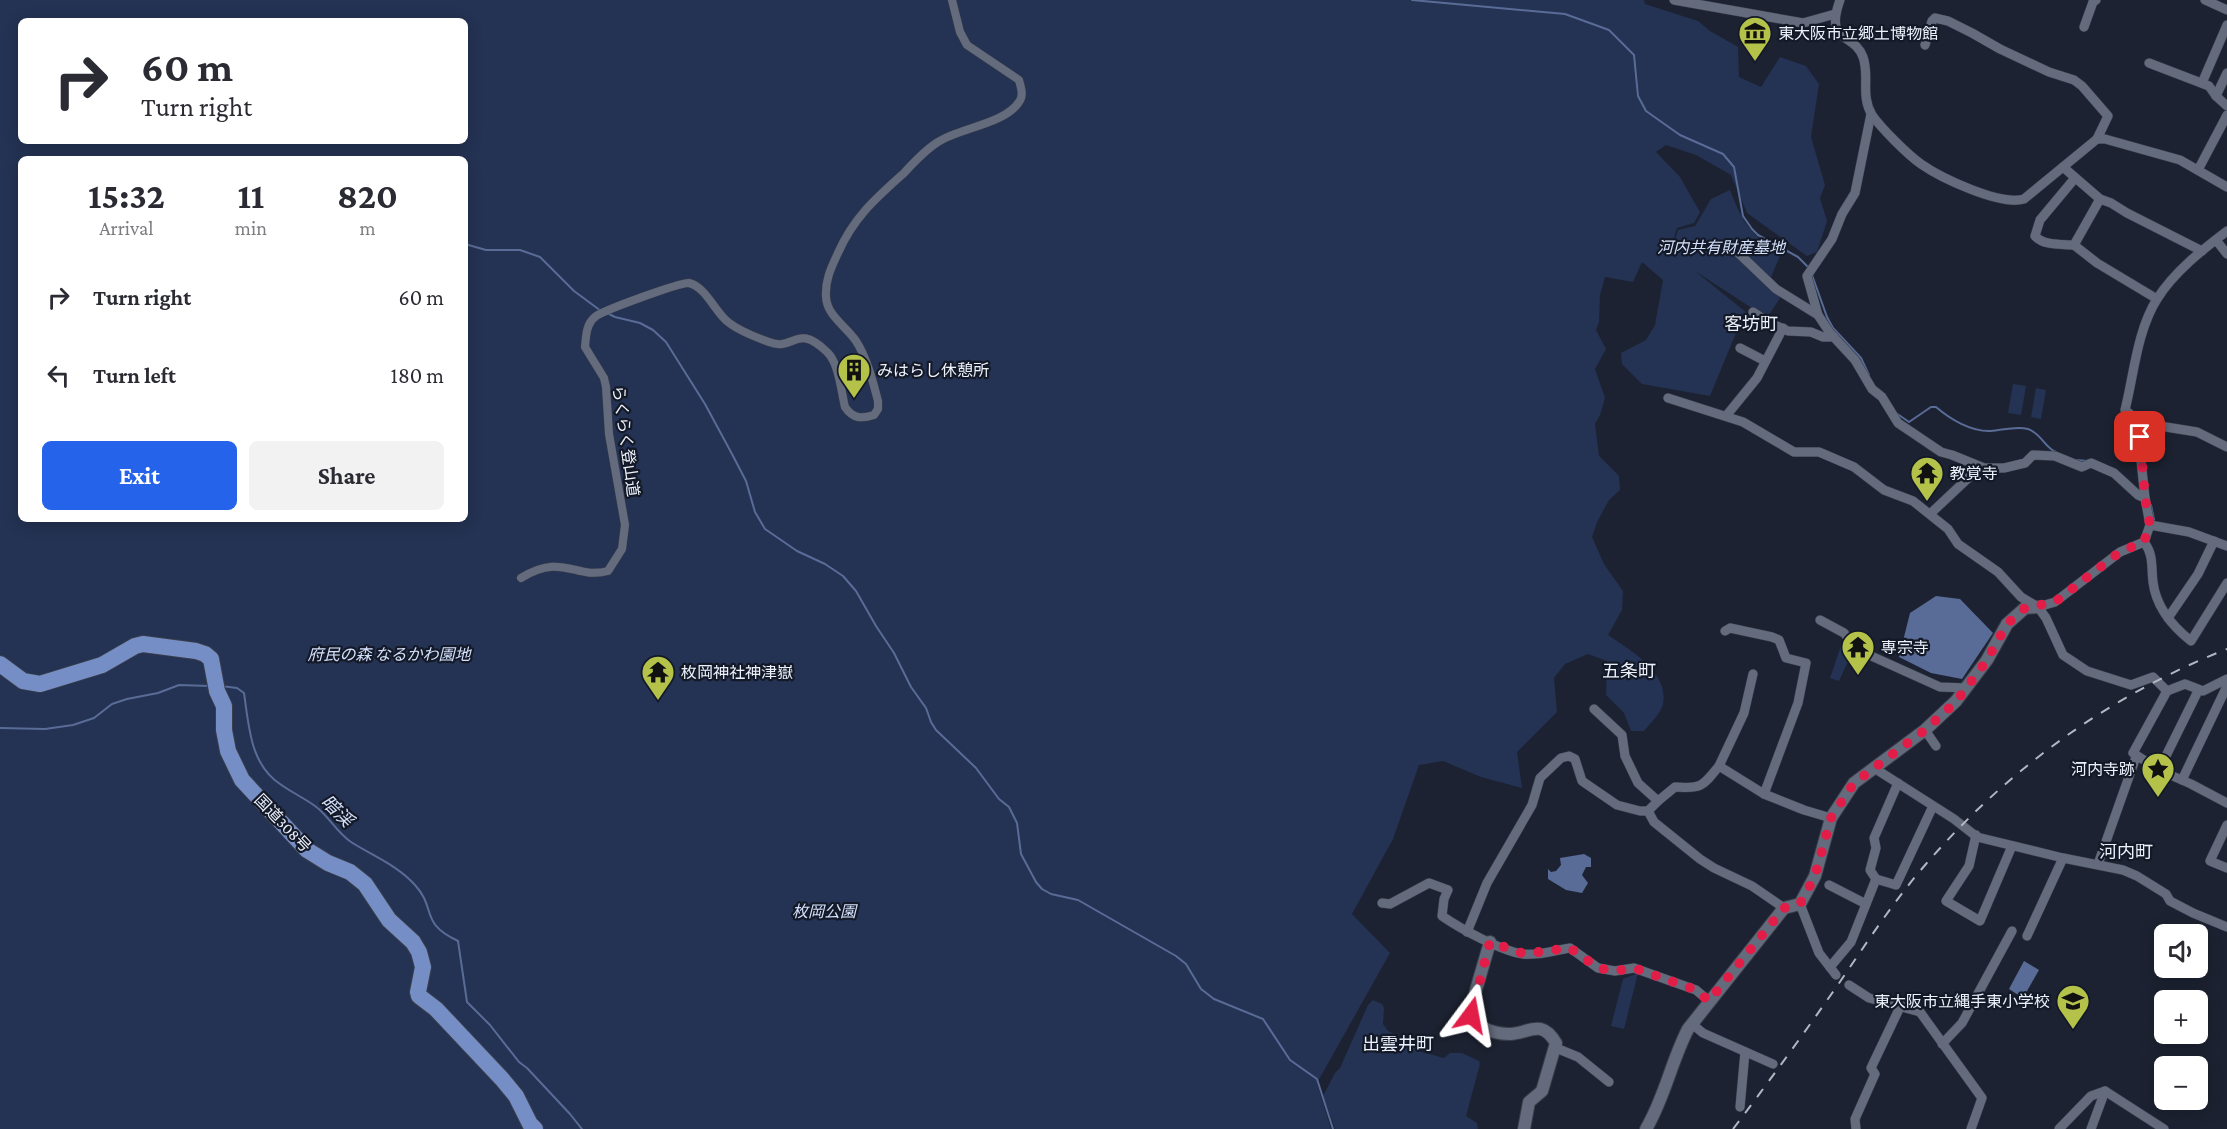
<!DOCTYPE html>
<html lang="en">
<head>
<meta charset="utf-8">
<style>
	:root { --surface:#fff; --page:#f2f2f3; --text:#2b2b33; --muted:#7c7c81; --accent:#2563eb }
	body { margin:0; font-family:"Crimson Pro","Noto Sans JP",serif; background:var(--page); color:var(--text); height:100vh; display:flex; flex-direction:column; font-size:22px; white-space:nowrap }
	* { box-sizing:border-box; margin:0 }
	p { font-size:20px; color:var(--muted) }
	.icon { flex:none; width:33px; height:33px; fill:none; stroke:currentColor; stroke-width:2; stroke-linecap:round; stroke-linejoin:round }
	.map { position:relative; flex:1; overflow:hidden }
	.panel { position:absolute; left:18px; top:156px; width:450px; height:366px; display:flex; flex-direction:column; background:var(--surface); border-radius:9px; box-shadow:0 3px 15px #0003 }
	.panel>* { flex:none }
	.guide { position:absolute; left:18px; top:18px; width:450px; height:126px; border-radius:9px; box-shadow:0 3px 15px #0003; background:#fff; color:var(--text); overflow:hidden }
	.controls { position:absolute; left:2154px; top:924px; display:grid; gap:12px }
	.controls a { display:grid; place-items:center; width:54px; height:54px; border-radius:9px; background:var(--surface); box-shadow:0 3px 15px #0003; font-size:30px }
	.pin { position:absolute; display:grid; place-items:center; width:51px; height:51px; color:#fff; margin:-26px; border-radius:12px; box-shadow:0 3px 9px #0006 }
	.me { position:absolute; width:66px; margin:-33px; rotate:13deg; stroke-linejoin:round; filter:drop-shadow(0 0 4px #0008) }
	.turn { display:flex; align-items:center; gap:21px; height:126px; padding:0 24px; font-size:27px }
	.turn .icon { width:78px; height:78px; stroke-width:2.5 }
	.turn b { display:block; font-size:42px; line-height:51px }
	.eta { display:flex; justify-content:space-evenly; align-items:center; height:102px; text-align:center }
	.eta b { font-size:36px; font-weight:700; line-height:42px }
	.action { display:flex; gap:12px; margin-top:auto; padding:12px 24px }
	.action a { flex:1; height:69px; border-radius:9px; background:var(--accent); color:#fff; font-size:24px; font-weight:700; line-height:69px; text-align:center }
	.action a+a { background:var(--page); color:var(--text) }
	ul { padding:0; list-style:none }
	li { display:flex; align-items:center; gap:18px; height:78px; padding:0 24px }
	li div { flex:1 }
	li b { display:block; font-size:22px }
	li em { font-style:normal }
	.map>svg:first-child { display:block }
	.green { fill:#243253; fill-rule:evenodd }
	.water { fill:#596c97 }
	.lines { fill:none; stroke-linecap:round; stroke-linejoin:round }
	.stream { stroke:#596c97; stroke-width:2 }
	.pedestrian-casing { stroke:#393e4a; stroke-width:9 }
	.minor-casing { stroke:#393e4a; stroke-width:10 }
	.tertiary-casing { stroke:#393e4a; stroke-width:14 }
	.trunk-casing { stroke:#393e4a; stroke-width:18 }
	.pedestrian { stroke:#646b7c; stroke-width:8 }
	.minor { stroke:#646b7c; stroke-width:9 }
	.tertiary { stroke:#646b7c; stroke-width:12 }
	.trunk { stroke:#758ec6; stroke-width:16 }
	.rail { stroke:#b2b7c3; stroke-width:2; stroke-dasharray:10 10; stroke-linecap:butt }
	.route { stroke:#e11d48; stroke-width:10; stroke-dasharray:0 18 }
	.labels { text-anchor:middle; dominant-baseline:central; stroke-width:4.5; stroke-linejoin:round; paint-order:stroke }
	.poi-label { font-size:16px; fill:#ecf1fb; stroke:#131927; text-anchor:start }
	.park-label { font-size:16px; font-style:italic; fill:#d3e0fc; stroke:#131927 }
	.street-label { font-size:16px; fill:#ecf1fb; stroke:#131927 }
	.neighbourhood-label { font-size:18px; fill:#ecf1fb; stroke:#131927 }
	.water-label { font-size:18px; font-style:italic; fill:#d6e3fe; stroke:#131927 }
</style>
</head>
<body>
<div class="map">
<svg width="2227" height="1129" viewBox="0 0 2227 1129">
	<rect width="100%" height="100%" fill="#1c2231"/>
	<g class="green">
		<path d="M0,0H1644L1645,4L1698,21L1710,31L1738,47L1739,77L1761,87L1780,57L1806,66L1819,84L1811,137L1825,185L1820,198L1827,221L1817,252L1807,256L1747,213L1731,175L1696,155L1666,145L1656,152L1680,177L1700,212L1694,223L1677,228L1669,254L1677,258L1671,253L1678,230L1695,226L1711,199L1730,190C1744,226 1750,233 1781,254L1768,284L1780,298L1767,318L1695,271L1747,313L1738,328L1710,396L1642,384L1622,364L1621,353L1646,340L1655,325L1663,280L1642,262L1633,282L1605,277L1600,295L1599,322L1596,330L1606,349L1595,369L1605,398L1600,415L1595,424L1599,456L1619,476L1620,490L1609,500L1597,522L1592,537L1604,564L1623,591L1622,610L1608,635C1631,651 1669,672 1663,704C1661,713 1650,724 1644,731H1631L1624,713L1606,695L1607,661L1588,654L1565,664L1554,678L1557,712L1517,752L1522,788L1481,777L1443,761L1419,765L1393,839L1352,914L1390,953L1317,1083L1331,1129H0ZM21,21H465V141H21ZM21,159H465V519H21Z"/>
		<polygon points="2013,384 2026,386 2021,415 2008,413"/>
		<polygon points="2036,388 2046,390 2041,419 2031,417"/>
		<polygon points="1843,640 1853,650 1867,656 1864,663 1850,657 1839,681 1830,678"/>
		<polygon points="1638,973 1624,1029 1611,1026 1623,979"/>
		<polygon points="1373,1000 1382,1004 1384,1008 1383,1024 1388,1031 1412,1042 1418,1051 1444,1058 1450,1053 1462,1053 1479,1061 1480,1064 1466,1116 1477,1123 1478,1129 1335,1129 1323,1096 1335,1073 1340,1068 1368,1005"/>
	</g>
	<g class="water">
		<polygon points="1936,596 1960,599 1993,633 1962,679 1931,673 1899,657 1910,613"/>
		<polygon points="1584,854 1591,858 1591,867 1586,867 1582,875 1588,883 1582,893 1566,890 1548,879 1548,869 1551,872 1556,871 1561,865 1560,858"/>
		<polygon points="2024,961 2039,970 2023,998 2009,989"/>
	</g>
	<g class="lines">
		<g class="stream">
			<polyline points="1412,0 1565,14 1609,30 1634,55 1638,96 1646,111 1680,135 1723,154 1734,167 1743,216 1752,229 1758,235 1798,257 1808,267"/>
			<polyline points="465,244 486,250 520,250 540,257 574,291 601,311"/>
			<polyline points="1812,275 1827,317 1833,328 1861,358 1869,375"/>
			<polyline points="607,313 615,317 640,323 653,330 666,342 705,404 732,454 746,481 755,512 765,529 797,551 825,564 843,576 856,591 876,626 894,653 911,687 926,708 931,722 936,730 976,768 999,799 1009,807 1017,823 1021,854 1036,882 1042,889 1051,894 1078,900 1176,956 1186,964 1201,989 1214,999 1263,1019 1290,1060 1317,1079 1333,1129"/>
			<path d="M1896,413L1909,422L1931,407H1936C1950,419 1971,432 1991,431C2003,430 2016,426 2028,429C2041,433 2045,448 2056,452"/>
			<polyline points="2075,460 2088,461"/>
			<polyline points="2151,505 2154,520"/>
			<path d="M221,686L237,688L244,693C249,726 250,764 280,784C291,792 304,798 315,806C329,816 336,832 351,842C373,856 397,865 415,885C437,909 419,923 458,941L467,1002L490,1025L519,1062L527,1068L570,1114L582,1129"/>
			<polyline points="0,728 45,729 73,725 94,718 112,704 127,699 158,693 179,685 210,686"/>
		</g>
		<defs>
			<path id="pedestrian" d="M521,578C563,552 575,580 608,571L622,549L625,525L609,434L606,387L604,378L585,347C586,337 586,324 595,317C601,311 681,282 689,283C706,287 715,312 728,322C739,331 755,337 769,342C795,352 796,322 827,352C839,363 841,391 845,407C853,419 862,419 874,415L878,409V401C873,382 867,358 856,341C846,326 827,316 826,297C825,280 831,268 838,253C854,217 875,199 904,173C914,162 925,150 938,142C959,128 1005,124 1019,102C1024,95 1021,88 1019,80L967,45L960,32L952,0"/>
			<g id="minor">
				<polyline points="1674,0 1803,23 1835,14"/>
				<path d="M1840,0C1824,44 1854,32 1863,57C1870,76 1860,95 1872,115C1881,128 1908,155 1921,164C1941,178 2000,206 2024,199L2097,139H2105L2180,160L2227,187"/>
				<polyline points="2205,0 2227,10"/>
				<polyline points="2084,27 2093,2 2096,0"/>
				<polyline points="1925,45 1932,21 1935,18 1948,21 1972,33 2000,49 2049,72 2074,80 2082,86 2108,116 2097,139"/>
				<polyline points="2149,63 2209,86 2216,96 2227,106"/>
				<polyline points="2202,83 2227,25"/>
				<polyline points="2216,96 2227,73"/>
				<polyline points="2063,167 2100,199 2111,203 2127,213 2202,251"/>
				<polyline points="2198,170 2227,115"/>
				<path d="M2075,178L2040,220L2035,236C2044,246 2061,244 2074,245L2100,199"/>
				<path d="M2227,231C2202,250 2174,272 2157,299C2137,331 2134,374 2125,410L2141,423L2197,432L2227,447"/>
				<polyline points="2216,240 2227,254"/>
				<polyline points="1730,245 1776,289 1818,315 1830,333 1855,360 1872,389 1882,397 1898,423 1941,452 1952,455 1984,468 2004,468 2025,463 2033,455 2055,456 2082,467 2091,463 2114,473 2138,495 2145,498"/>
				<polyline points="2074,245 2097,263 2157,299"/>
				<polyline points="1753,312 1768,322 1788,331 1811,332 1823,337 1834,337"/>
				<polyline points="1818,315 1807,276 1832,239 1842,214 1855,193 1871,114"/>
				<polyline points="1740,348 1765,361"/>
				<polyline points="1668,398 1743,422 1794,452 1819,452 1854,467 1884,490 1913,501 1948,529 1958,544 1998,572 2021,597 2038,607 2046,618 2063,655 2087,671 2131,685 2153,677 2167,691 2185,684 2203,691 2227,679"/>
				<polyline points="1726,416 1757,378 1783,328"/>
				<polyline points="1930,514 1980,467"/>
				<polyline points="2150,525 2189,532 2227,546"/>
				<path d="M2144,542C2154,555 2151,567 2153,582C2156,607 2172,626 2191,641L2227,583"/>
				<polyline points="2038,607 2055,602 2120,552 2144,542 2150,525 2145,498 2140,451 2141,423"/>
				<polyline points="2168,618 2198,574 2214,541"/>
				<polyline points="1820,620 1844,633 1858,650 1940,687 1966,688"/>
				<polyline points="1725,631 1730,628 1772,637 1779,640 1786,658 1806,663 1798,703 1764,794"/>
				<polyline points="2167,691 2133,753 2159,770 2191,784 2227,803"/>
				<path d="M1594,709L1622,735L1625,756L1638,783L1658,801L1675,787C1702,789 1703,786 1719,766L1764,794L1804,810L1831,818"/>
				<polyline points="1925,730 1936,746"/>
				<polyline points="1719,766 1744,713 1753,674"/>
				<polyline points="1874,768 1954,819 1977,837 2063,858 2123,870 2137,876 2166,894 2170,901 2193,913 2227,927"/>
				<polyline points="2159,770 2198,691"/>
				<polyline points="2182,780 2227,686"/>
				<polyline points="1648,811 1654,822 1700,859 1714,868 1752,886 1784,908"/>
				<polyline points="2227,825 2210,861 2227,868"/>
				<polyline points="1976,835 1969,866 1946,901 1980,921 2012,846"/>
				<polyline points="2098,864 2136,757"/>
				<polyline points="1876,879 1870,870 1876,848 1874,838 1898,783"/>
				<polyline points="1829,885 1866,904"/>
				<path d="M1382,903L1390,904L1429,883L1448,890L1444,899L1442,916C1461,929 1501,951 1523,954C1538,956 1556,950 1570,948L1598,968L1615,971L1634,968L1696,990L1709,1001"/>
				<polyline points="1800,904 1819,953 1836,975"/>
				<polyline points="1467,932 1487,883 1532,805 1540,778 1561,758 1569,756 1575,759 1582,781 1617,805 1640,811 1648,811 1658,801"/>
				<polyline points="2027,936 2063,858"/>
				<polyline points="1830,967 1851,942 1876,879 1896,885 1933,806"/>
				<polyline points="1849,985 1869,998 1920,1012 1982,1098 1971,1129"/>
				<polyline points="1692,1024 1703,1033 1773,1064"/>
				<polyline points="1942,1044 1962,1023 2012,931"/>
				<polyline points="1556,1048 1578,1057 1609,1082"/>
				<polyline points="1740,1107 1745,1052"/>
				<polyline points="1856,1129 1855,1119 1875,1074 1871,1068 1901,1005"/>
				<polyline points="2059,1129 2091,1096 2105,1091 2164,1129"/>
				<polyline points="2091,1129 2105,1091"/>
			</g>
			<g id="tertiary">
				<path d="M1490,942L1471,1007C1470,1027 1493,1034 1510,1034C1530,1033 1541,1018 1556,1043L1542,1091L1529,1102L1524,1129"/>
				<path d="M1646,1129C1665,1097 1671,1062 1688,1029L1784,908L1800,904L1815,876L1831,818L1854,783L1925,730L1956,701L1987,660L2007,624L2025,608L2038,607"/>
			</g>
			<polyline id="trunk" points="0,664 23,681 40,684 102,665 135,646 143,644 196,651 205,654 211,659 217,691 224,706 224,730 228,751 242,780 307,850 328,863 350,872 365,884 389,920 413,942 419,952 423,967 418,992 419,996 436,1009 502,1079 516,1096 530,1124 535,1129"/>
		</defs>
		<use href="#pedestrian" class="pedestrian-casing"/>
		<use href="#minor" class="minor-casing"/>
		<use href="#tertiary" class="tertiary-casing"/>
		<use href="#trunk" class="trunk-casing"/>
		<use href="#pedestrian" class="pedestrian"/>
		<use href="#minor" class="minor"/>
		<use href="#tertiary" class="tertiary"/>
		<use href="#trunk" class="trunk"/>
		<path class="rail" d="M1733,1129C1768,1083 1802,1036 1835,989C1864,947 1892,903 1926,864C2008,769 2110,695 2227,649"/>
	</g>
	<g class="lines">
		<polyline class="route" points="1471,1015 1490,942 1524,954 1570,948 1598,968 1615,971 1634,968 1696,990 1709,1001 1784,908 1800,904 1815,876 1831,818 1854,783 1925,730 1956,702 1987,660 2007,624 2025,608 2055,602 2120,552 2144,542 2150,525 2145,498 2140,437"/>
	</g>
	<defs>
		<symbol id="museum-pin" viewBox="-11 -11 22 30"><path d="M0 17L-7.5 6A9.5 9.5 0 1 1 7.5 6Z" fill="#b4c24a" stroke="#131927"/><path d="M0-6L6-3V-2H-6V-3ZM-5-1h2V3h-2ZM-1-1h2V3h-2ZM3-1h2V3H3ZM-6 4H6V6H-6Z" fill="#111"/></symbol>
		<symbol id="building-pin" viewBox="-11 -11 22 30"><path d="M0 17L-7.5 6A9.5 9.5 0 1 1 7.5 6Z" fill="#b4c24a" stroke="#131927"/><path d="M-4-6H4V6H1V3H-1V6H-4ZM-2.5-4.3h1.7v1.8h-1.7ZM.8-4.3h1.7v1.8H.8ZM-2.5-1h1.7V.8h-1.7ZM.8-1h1.7V.8H.8Z" fill="#111"/></symbol>
		<symbol id="temple-pin" viewBox="-11 -11 22 30"><path d="M0 17L-7.5 6A9.5 9.5 0 1 1 7.5 6Z" fill="#b4c24a" stroke="#131927"/><path d="M0-6L5-2H3V0L6.5 2.5H4V6H1.5V3h-3V6H-4V2.5H-6.5L-3 0V-2H-5Z" fill="#111"/></symbol>
		<symbol id="sight-pin" viewBox="-11 -11 22 30"><path d="M0 17L-7.5 6A9.5 9.5 0 1 1 7.5 6Z" fill="#b4c24a" stroke="#131927"/><path d="M0-6L1.8-2.2L6-1.7L2.9 1.2L3.7 5.4L0 3.3L-3.7 5.4L-2.9 1.2L-6-1.7L-1.8-2.2Z" fill="#111"/></symbol>
		<symbol id="school-pin" viewBox="-11 -11 22 30"><path d="M0 17L-7.5 6A9.5 9.5 0 1 1 7.5 6Z" fill="#b4c24a" stroke="#131927"/><path d="M0-5L7-2L0 1L-7-2ZM-4 1L0 2.5L4 1V4Q0 6-4 4Z" fill="#111"/></symbol>
	</defs>
	<g fill-rule="evenodd">
		<use href="#museum-pin" x="1736" y="14" width="38" height="52"/>
		<use href="#building-pin" x="835" y="351" width="38" height="52"/>
		<use href="#temple-pin" x="1908" y="454" width="38" height="52"/>
		<use href="#temple-pin" x="1839" y="628" width="38" height="52"/>
		<use href="#temple-pin" x="639" y="653" width="38" height="52"/>
		<use href="#sight-pin" x="2139" y="750" width="38" height="52"/>
		<use href="#school-pin" x="2054" y="982" width="38" height="52"/>
	</g>
	<g class="labels">
		<g class="poi-label">
			<text x="1778" y="33">東大阪市立郷土博物館</text>
			<text x="877" y="370">みはらし休憩所</text>
			<text x="1950" y="473">教覚寺</text>
			<text x="1881" y="647">専宗寺</text>
			<text x="681" y="672">枚岡神社神津嶽</text>
			<text x="2135" y="769" text-anchor="end">河内寺跡</text>
			<text x="2050" y="1001" text-anchor="end">東大阪市立縄手東小学校</text>
		</g>
		<g class="park-label">
			<text x="1721" y="247">河内共有財産墓地</text>
			<text x="389" y="654">府民の森 なるかわ園地</text>
			<text x="824" y="911">枚岡公園</text>
		</g>
		<g class="street-label">
			<text transform="translate(626 441) rotate(82)">らくらく登山道</text>
			<text transform="translate(283 823) rotate(46)">国道308号</text>
		</g>
		<g class="neighbourhood-label">
			<text x="1751" y="324">客坊町</text>
			<text x="1629" y="671">五条町</text>
			<text x="2126" y="852">河内町</text>
			<text x="1398" y="1044">出雲井町</text>
		</g>
		<g class="water-label">
			<text transform="translate(337 811) rotate(44)">暗渓</text>
		</g>
	</g>
</svg>
<div class="controls">
<a><svg class="icon" aria-label="sound" viewBox="0 0 24 24"><path d="M4 9h4l5-4v14l-5-4H4zM17 9q2 3 0 6"/></svg></a>
<a>+</a>
<a>−</a>
</div>
<div class="pin" style="left:2140px;top:437px;background:#d93025"><svg class="icon" aria-label="arrive" viewBox="0 0 24 24"><path d="M6 21V4h12l-3 4 3 4H6"/></svg></div>
<svg class="me" style="left:1471px;top:1015px" viewBox="-20 -20 40 40"><path d="M0-17L14 15 0 8-14 15z" fill="#e11d48" stroke="#fff" stroke-width="4"/></svg>
<div class="guide">
<div class="turn"><svg class="icon" aria-label="right" viewBox="0 0 24 24"><path d="M7 20v-9h11M14 6l5 5-5 5"/></svg><div><b>60 m</b>Turn right</div></div>
</div>
<section class="panel">
<div class="eta">
<div><b>15:32</b><p>Arrival</p></div>
<div><b>11</b><p>min</p></div>
<div><b>820</b><p>m</p></div>
</div>
<ul>
<li><svg class="icon" aria-label="right" viewBox="0 0 24 24"><path d="M7 20v-9h11M14 6l5 5-5 5"/></svg><div><b>Turn right</b></div><em>60 m</em></li>
<li><svg class="icon" aria-label="left" viewBox="0 0 24 24"><path d="M17 20v-9H6M10 6l-5 5 5 5"/></svg><div><b>Turn left</b></div><em>180 m</em></li>
</ul>
<div class="action"><a>Exit</a><a>Share</a></div>
</section>
</div>
</body>
</html>
